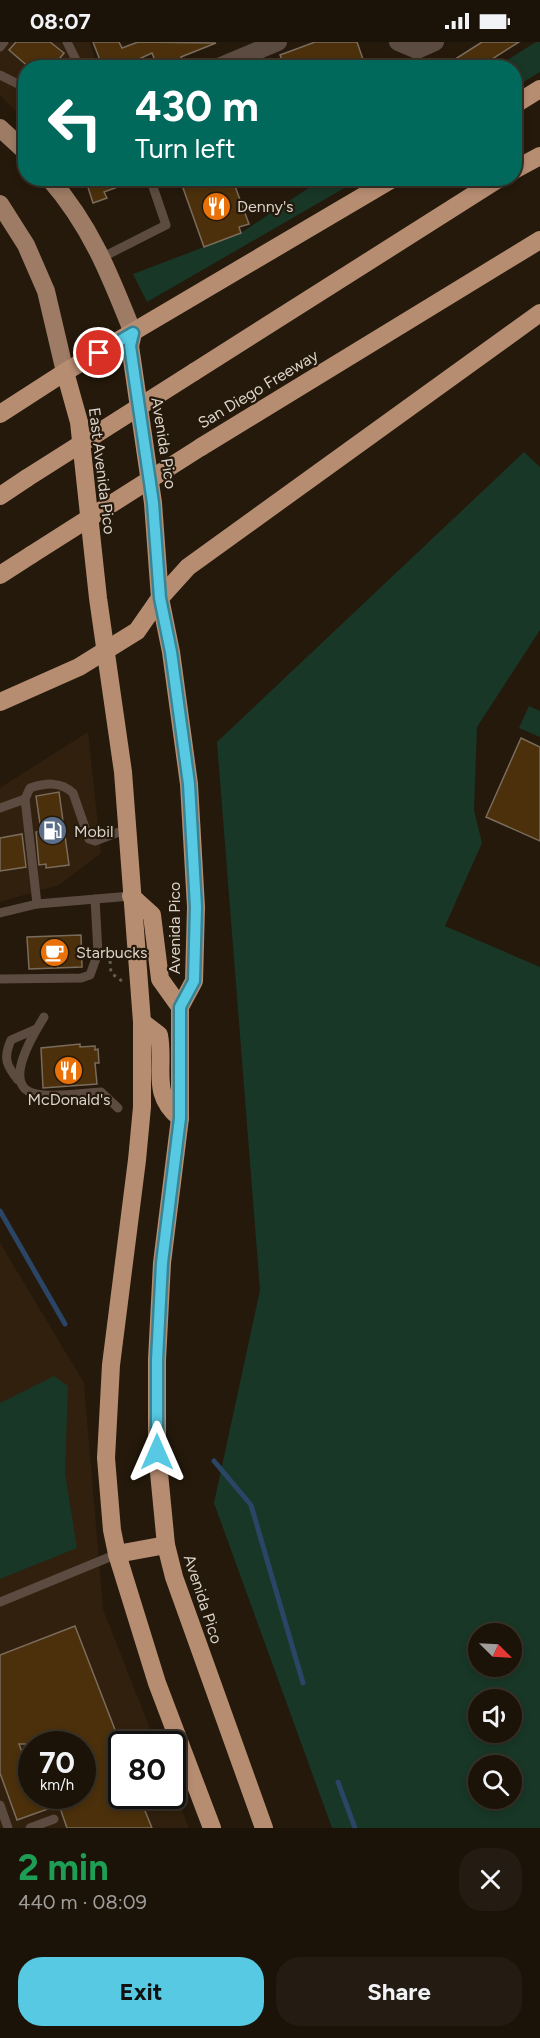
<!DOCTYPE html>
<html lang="en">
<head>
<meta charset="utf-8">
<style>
	:root { --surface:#1b1308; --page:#241c12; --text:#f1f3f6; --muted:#a09e9c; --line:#393229; --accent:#57c9e2 }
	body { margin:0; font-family:Figtree,sans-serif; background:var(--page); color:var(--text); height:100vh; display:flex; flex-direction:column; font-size:22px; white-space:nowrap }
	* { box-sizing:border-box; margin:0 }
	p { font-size:20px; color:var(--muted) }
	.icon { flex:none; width:33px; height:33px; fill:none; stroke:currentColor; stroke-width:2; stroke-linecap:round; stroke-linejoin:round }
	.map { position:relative; height:1786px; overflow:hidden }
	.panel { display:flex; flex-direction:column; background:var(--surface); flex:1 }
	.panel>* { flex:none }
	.guide { position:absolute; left:18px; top:18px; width:504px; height:126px; border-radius:24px; box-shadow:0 3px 9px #0003,0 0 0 2px var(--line); background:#00695c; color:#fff; overflow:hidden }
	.needle { width:39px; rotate:114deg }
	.tools { position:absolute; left:468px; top:1581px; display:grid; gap:12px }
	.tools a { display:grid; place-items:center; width:54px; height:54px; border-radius:50%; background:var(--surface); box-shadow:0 3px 9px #0003,0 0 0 2px var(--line); font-size:30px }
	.speed { position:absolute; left:18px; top:1689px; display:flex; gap:12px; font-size:30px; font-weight:700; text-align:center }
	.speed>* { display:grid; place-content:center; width:78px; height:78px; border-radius:50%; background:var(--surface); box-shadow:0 3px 9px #0003,0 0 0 2px var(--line); line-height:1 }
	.speed small { font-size:15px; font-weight:400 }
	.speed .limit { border:3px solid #111; border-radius:9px; background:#fff; color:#111 }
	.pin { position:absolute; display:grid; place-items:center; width:51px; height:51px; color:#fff; margin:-26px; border:3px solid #fff; border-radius:50%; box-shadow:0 2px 6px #0007 }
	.me { position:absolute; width:66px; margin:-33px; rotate:0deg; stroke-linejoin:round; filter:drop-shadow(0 0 4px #0008) }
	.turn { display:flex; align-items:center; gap:21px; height:126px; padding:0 18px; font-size:27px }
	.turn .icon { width:78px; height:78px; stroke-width:2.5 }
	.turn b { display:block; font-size:42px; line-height:51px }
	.round { display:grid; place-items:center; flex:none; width:63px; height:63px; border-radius:24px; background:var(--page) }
	.overview { display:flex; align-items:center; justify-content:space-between; height:102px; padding:0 18px }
	h1 { font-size:36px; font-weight:700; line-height:45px; color:#1e9e55 }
	.primary-button { display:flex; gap:12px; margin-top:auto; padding:12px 18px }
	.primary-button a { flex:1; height:69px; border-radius:24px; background:var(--accent); color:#111; font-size:24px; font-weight:700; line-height:69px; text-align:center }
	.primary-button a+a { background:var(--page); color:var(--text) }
	.status { display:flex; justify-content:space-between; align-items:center; height:42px; padding:0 30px; background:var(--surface); direction:ltr }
	.status svg { height:16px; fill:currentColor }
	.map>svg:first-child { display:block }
	.built { fill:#30200d; fill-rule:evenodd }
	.green { fill:#183727; fill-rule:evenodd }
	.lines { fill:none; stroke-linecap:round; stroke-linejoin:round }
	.stream { stroke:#2a4565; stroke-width:5 }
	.building { fill:#4b300b; stroke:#7a6c5c; stroke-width:1.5; fill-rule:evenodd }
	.path { stroke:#665c50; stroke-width:3; stroke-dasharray:3 4.5; stroke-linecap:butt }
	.lane { stroke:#5c4b40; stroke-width:9 }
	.street { stroke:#5c4b40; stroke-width:18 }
	.primary { stroke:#9d7b64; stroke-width:18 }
	.highway { stroke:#b78d72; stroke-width:18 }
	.highway-bridge { stroke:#b78d72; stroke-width:18 }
	.route-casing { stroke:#398393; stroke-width:15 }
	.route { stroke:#57c9e2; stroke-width:10 }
	.labels { text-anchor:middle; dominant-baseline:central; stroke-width:4.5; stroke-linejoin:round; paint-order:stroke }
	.poi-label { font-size:16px; fill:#dbd3ca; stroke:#24190b; text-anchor:start }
	.street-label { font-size:16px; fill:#dbd3ca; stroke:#24190b }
</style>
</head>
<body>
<div class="status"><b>08:07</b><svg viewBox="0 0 49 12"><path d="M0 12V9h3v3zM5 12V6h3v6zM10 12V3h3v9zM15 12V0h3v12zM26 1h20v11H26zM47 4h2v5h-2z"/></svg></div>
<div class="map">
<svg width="540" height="1786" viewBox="0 0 540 1786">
	<rect width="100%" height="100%" fill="#24190b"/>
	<g class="built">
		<polygon points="0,0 90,0 98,25 26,26 25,75 17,71 0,53"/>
		<polygon points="88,690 101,811 59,843 0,860 0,746"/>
		<path d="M0,1201L84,1341L103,1567L156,1702H122V1754H172L173,1745L189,1786H0ZM32,1702H82V1754H32Z"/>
	</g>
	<g class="green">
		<polygon points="536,0 540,0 540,30 515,45 514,26 496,25"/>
		<polygon points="322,137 360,137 147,260 133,232 241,191"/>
		<path d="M524,410L540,425V588L477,685L474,768L482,801L445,884L540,925V1786H332L214,1461L260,1248L217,700ZM478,1592H512V1624H478ZM478,1658H512V1690H478ZM478,1724H512V1756H478Z"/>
		<polygon points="529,664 540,669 540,695 519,686"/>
		<polygon points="54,1334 68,1344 65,1431 77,1506 0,1537 0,1361"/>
	</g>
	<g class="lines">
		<g class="stream">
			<polyline points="0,1169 65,1282"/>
			<polyline points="214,1419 251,1463 303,1641"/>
			<polyline points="338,1740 355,1786"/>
		</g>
	</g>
	<g class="building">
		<polygon points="16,0 50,0 64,11 52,26 30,26 9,8"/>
		<polygon points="93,0 119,0 122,6 138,0 216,1 181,15 185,26 158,26 152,11 128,22 129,26 103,26"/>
		<polygon points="315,0 357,0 366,26 285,26 280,13"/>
		<polygon points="482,0 519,0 478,26 441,26"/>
		<polygon points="85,136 137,136 137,138 104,150 107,156 93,161"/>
		<polygon points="208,136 232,136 249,182 239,185 241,191 204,205 183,146"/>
		<polygon points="521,696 540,705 540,799 486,775"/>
		<polygon points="59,750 69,823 46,826 46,822 39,823 36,790 41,789 36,754"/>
		<polygon points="22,792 26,825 0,829 0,796"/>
		<polygon points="81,893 82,925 29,927 27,895"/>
		<polygon points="80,1002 80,1005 95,1004 95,1008 98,1007 99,1021 95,1021 97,1042 43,1046 41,1006"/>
		<path d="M75,1584L122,1706V1754H139L152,1786H67L59,1763L17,1778L0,1731V1613ZM19,1702H82V1754H32V1736Z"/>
	</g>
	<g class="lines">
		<polyline class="path" points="110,919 111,931 122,939"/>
		<g class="lane">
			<polyline points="67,0 80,26"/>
			<polyline points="0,5 4,0"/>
			<polyline points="0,33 26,46"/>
			<polyline points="103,215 166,183 150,136"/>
			<polyline points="0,766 25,757"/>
			<path d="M37,862L25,757L30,746C46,741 60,739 73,751L89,797L95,799L127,787"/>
			<polyline points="0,871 37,862 131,854"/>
			<polyline points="0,937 81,936 90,933 98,911 95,857"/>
			<path d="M44,975C34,991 0,1045 36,1052C56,1056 81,1051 101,1050L118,1066"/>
			<path d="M18,1038C6,1023 3,1016 11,998L36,987"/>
			<polyline points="0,1560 117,1512"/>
			<polyline points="0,1763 8,1786"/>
			<polyline points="30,1786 54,1777"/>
		</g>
		<g class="street">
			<polyline points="398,0 417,8 435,0"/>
			<polyline points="216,26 278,0"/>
		</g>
		<g class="primary">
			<polyline points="0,86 26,110"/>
			<path d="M49,136C91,184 110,233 133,291"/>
			<polyline points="0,162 26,203 46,249 65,330"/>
		</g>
		<g class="highway">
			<polyline points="514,63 540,47"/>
			<polyline points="514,128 540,114"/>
			<polyline points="133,291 130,304 153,461 160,556 171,610 189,742 196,865 194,939 180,965 180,1076 162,1221 157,1318 157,1410 166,1503 174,1535 264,1786"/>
			<polyline points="65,330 79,380 98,556 123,730 142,980 142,1065 137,1118 111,1323 106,1416 112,1488 117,1512 157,1641 212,1786"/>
			<polyline points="194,330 500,136"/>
			<polyline points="0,372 65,330 394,136"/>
			<polyline points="201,405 540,198"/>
			<polyline points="0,454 27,436"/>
			<polyline points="0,533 31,513"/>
			<polyline points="0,660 79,625 137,589 160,556 188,525 540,271"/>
			<polyline points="131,854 152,873 160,937 180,965"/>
			<path d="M142,980L159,993C165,1026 150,1052 180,1076"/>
			<polyline points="117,1512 166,1503"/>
		</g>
		<g class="highway-bridge">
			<polyline points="27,436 194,330"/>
			<polyline points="31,513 201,405"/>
		</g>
	</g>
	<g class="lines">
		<defs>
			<polyline id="route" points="99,311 133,291 130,304 153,461 160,556 171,610 189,742 196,865 194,939 180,965 180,1076 162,1221 157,1318 157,1410"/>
		</defs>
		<use href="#route" class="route-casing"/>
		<use href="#route" class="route"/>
	</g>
	<defs>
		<symbol id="restaurant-disc" viewBox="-11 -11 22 22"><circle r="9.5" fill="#e8710a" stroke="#24190b"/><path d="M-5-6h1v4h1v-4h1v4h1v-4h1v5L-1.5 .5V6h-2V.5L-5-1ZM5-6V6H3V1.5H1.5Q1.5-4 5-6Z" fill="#fff"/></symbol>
		<symbol id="fuel-disc" viewBox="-11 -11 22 22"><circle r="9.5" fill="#5c6f8a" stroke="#24190b"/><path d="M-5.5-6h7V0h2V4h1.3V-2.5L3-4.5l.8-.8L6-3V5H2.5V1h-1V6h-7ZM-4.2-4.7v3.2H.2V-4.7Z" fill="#fff"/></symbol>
		<symbol id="cafe-disc" viewBox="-11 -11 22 22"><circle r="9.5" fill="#e8710a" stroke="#24190b"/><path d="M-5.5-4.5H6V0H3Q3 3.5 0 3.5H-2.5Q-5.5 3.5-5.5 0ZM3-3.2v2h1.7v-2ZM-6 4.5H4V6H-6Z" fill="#fff"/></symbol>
	</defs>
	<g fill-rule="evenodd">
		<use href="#restaurant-disc" x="200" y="148" width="33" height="33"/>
		<use href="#fuel-disc" x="36" y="772" width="33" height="33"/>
		<use href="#cafe-disc" x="38" y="894" width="33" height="33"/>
		<use href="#restaurant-disc" x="52" y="1012" width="33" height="33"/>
	</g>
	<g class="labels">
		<g class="poi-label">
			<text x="237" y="164">Denny's</text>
			<text x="74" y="789">Mobil</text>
			<text x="76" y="910">Starbucks</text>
			<text x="69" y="1057" text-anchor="middle">McDonald's</text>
		</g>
		<g class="street-label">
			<text transform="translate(258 347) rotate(-31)">San Diego Freeway</text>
			<text transform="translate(164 401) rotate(81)">Avenida Pico</text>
			<text transform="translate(102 429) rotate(83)">East Avenida Pico</text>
			<text transform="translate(174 886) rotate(-90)">Avenida Pico</text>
			<text transform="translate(203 1557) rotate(72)">Avenida Pico</text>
		</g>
	</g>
</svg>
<div class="tools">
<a><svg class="needle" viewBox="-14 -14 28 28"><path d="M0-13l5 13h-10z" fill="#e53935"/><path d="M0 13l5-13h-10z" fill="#a09e9c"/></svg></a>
<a><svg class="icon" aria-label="sound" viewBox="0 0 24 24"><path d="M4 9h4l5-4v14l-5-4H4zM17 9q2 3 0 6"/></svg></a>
<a><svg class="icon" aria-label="search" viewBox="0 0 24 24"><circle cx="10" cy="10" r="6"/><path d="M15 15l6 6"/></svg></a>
</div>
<div class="speed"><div>70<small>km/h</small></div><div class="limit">80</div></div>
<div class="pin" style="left:99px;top:311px;background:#d93025"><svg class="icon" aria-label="arrive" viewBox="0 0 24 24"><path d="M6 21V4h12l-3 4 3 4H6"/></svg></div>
<svg class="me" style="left:157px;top:1410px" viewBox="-20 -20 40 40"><path d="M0-17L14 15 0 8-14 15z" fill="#57c9e2" stroke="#fff" stroke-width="4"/></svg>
<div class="guide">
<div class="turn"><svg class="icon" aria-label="left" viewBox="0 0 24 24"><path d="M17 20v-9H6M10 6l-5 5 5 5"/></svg><div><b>430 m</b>Turn left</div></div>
</div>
</div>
<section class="panel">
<div class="overview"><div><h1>2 min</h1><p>440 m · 08:09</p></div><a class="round"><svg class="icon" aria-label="close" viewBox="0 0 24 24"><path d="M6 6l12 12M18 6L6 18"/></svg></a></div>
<div class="primary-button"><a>Exit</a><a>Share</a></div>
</section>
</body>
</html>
